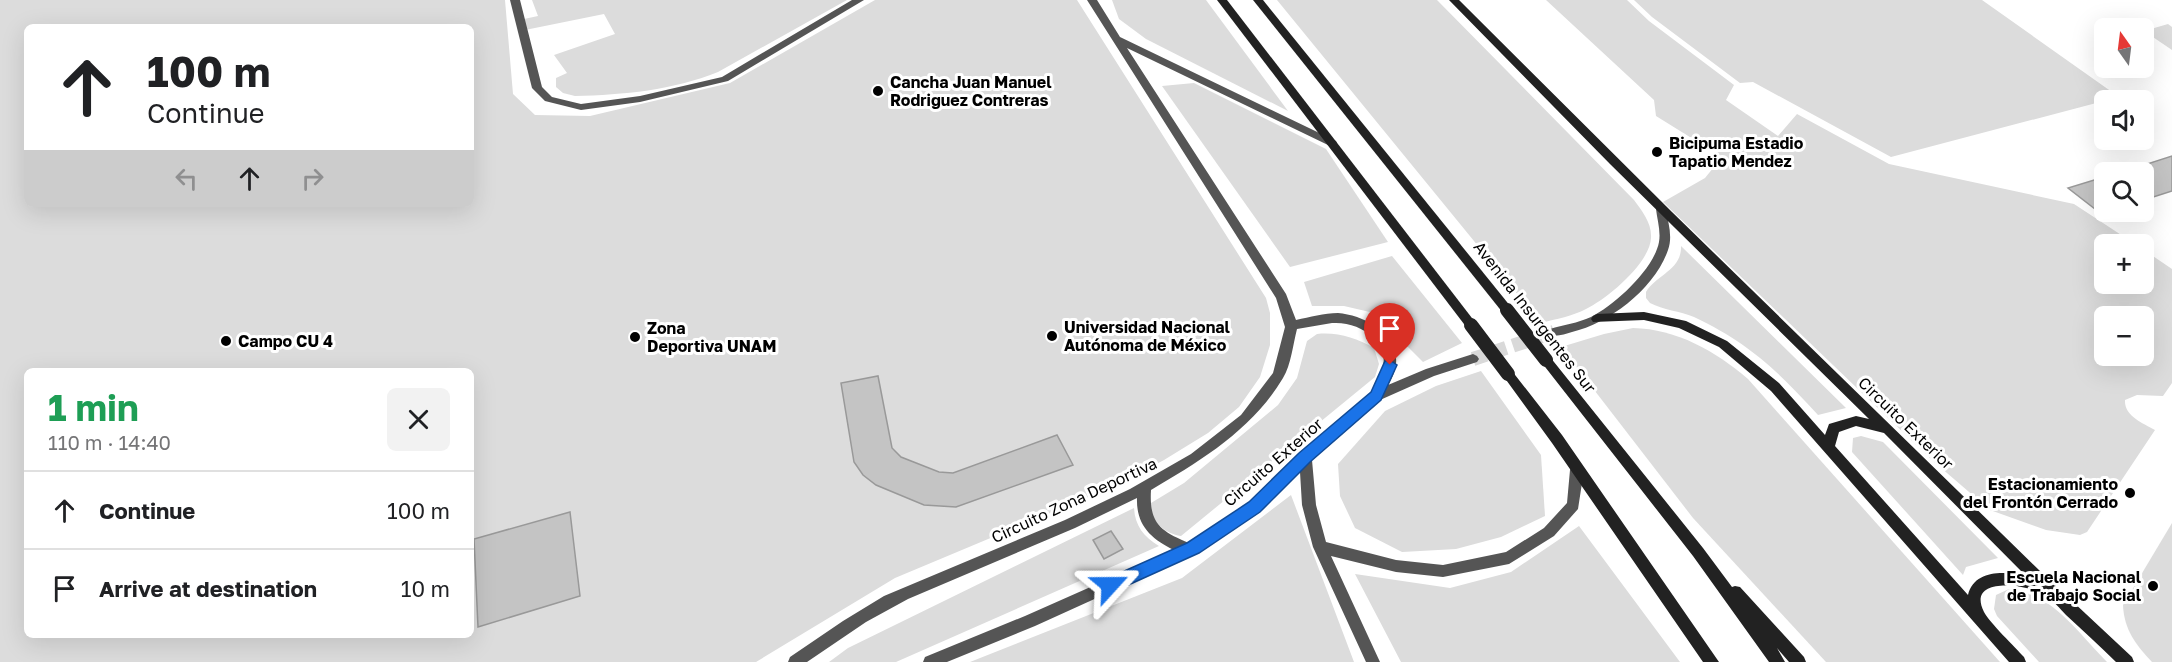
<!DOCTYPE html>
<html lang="en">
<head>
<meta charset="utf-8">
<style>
	:root { --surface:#fff; --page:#f2f2f2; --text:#202124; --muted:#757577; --line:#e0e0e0 }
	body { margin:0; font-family:"Golos Text",sans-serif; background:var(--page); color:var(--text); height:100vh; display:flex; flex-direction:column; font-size:22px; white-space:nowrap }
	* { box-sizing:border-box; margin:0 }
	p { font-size:20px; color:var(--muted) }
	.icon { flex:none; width:33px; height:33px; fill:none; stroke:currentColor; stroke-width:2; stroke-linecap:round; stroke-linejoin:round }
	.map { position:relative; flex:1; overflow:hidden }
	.panel { position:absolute; left:24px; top:368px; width:450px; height:270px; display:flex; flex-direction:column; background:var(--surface); border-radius:9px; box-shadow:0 6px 24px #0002 }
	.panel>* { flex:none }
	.top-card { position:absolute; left:24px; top:24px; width:450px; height:183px; border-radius:9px; box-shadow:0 6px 24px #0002; background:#fff; color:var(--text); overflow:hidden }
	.needle { width:39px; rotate:346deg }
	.fabs { position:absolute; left:2094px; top:18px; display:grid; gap:12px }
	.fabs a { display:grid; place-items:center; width:60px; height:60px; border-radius:9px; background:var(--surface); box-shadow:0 6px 24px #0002; font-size:30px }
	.pin { position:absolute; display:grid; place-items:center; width:51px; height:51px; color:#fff; margin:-62px -26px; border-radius:50% 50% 50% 0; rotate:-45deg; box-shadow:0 0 6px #0007 }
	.pin .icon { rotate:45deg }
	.me { position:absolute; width:66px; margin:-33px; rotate:66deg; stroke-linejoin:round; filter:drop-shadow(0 0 4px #0008) }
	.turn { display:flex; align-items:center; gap:21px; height:126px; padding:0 24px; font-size:27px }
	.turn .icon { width:78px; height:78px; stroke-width:2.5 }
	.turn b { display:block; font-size:42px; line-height:51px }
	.lanes { display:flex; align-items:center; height:57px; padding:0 24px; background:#0003; justify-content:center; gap:30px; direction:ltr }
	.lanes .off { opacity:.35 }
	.round { display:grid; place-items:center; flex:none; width:63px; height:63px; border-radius:9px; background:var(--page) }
	.head { display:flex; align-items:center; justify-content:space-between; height:102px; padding:0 24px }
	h1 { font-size:36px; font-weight:700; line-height:45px; color:#1e9e55 }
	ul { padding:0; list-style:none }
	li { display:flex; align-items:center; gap:18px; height:78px; padding:0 24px; border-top:2px solid var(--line) }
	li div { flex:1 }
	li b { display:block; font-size:22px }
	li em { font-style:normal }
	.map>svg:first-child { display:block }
	.green { fill:#dcdcdc; fill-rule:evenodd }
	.building { fill:#c4c4c4; stroke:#999; stroke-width:1.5 }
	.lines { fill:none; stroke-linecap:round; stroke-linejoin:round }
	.street-tunnel { stroke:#d9d9d9; stroke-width:14; stroke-dasharray:14 7; stroke-linecap:butt }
	.street { fill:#555; fill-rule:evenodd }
	.secondary { fill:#222; fill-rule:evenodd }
	.secondary-bridge { stroke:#222; stroke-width:14 }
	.route { fill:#1a73e8; stroke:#114b97; stroke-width:1.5 }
	.poi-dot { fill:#000; stroke:#fff; stroke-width:2 }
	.labels { text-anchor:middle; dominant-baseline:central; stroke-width:6; stroke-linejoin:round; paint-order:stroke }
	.poi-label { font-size:16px; font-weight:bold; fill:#000; stroke:#fff; text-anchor:start }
	.street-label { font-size:16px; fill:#000; stroke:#fff }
</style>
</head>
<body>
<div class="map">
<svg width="2172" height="662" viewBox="0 0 2172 662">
	<rect width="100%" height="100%" fill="#fff"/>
	<g class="green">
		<path d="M0,0H505L513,94L535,115L590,116L730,83L875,0H1077L1266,298L1270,313V345L1260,377L1239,407L1208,433L1164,460L1115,486L895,578L756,662H0ZM27,27H471V204H27ZM27,370H471V634H27Z"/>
		<path d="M532,0H847L718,72C673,90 624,95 575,96L563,93L556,87V78L567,73L554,55L615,34L604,14L525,30L524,19L538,16Z"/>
		<polygon points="1112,0 1206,0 1288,111 1146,39 1119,19"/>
		<path d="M1277,0H1437L1634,200C1642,211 1652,223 1651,238C1650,263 1607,299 1586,309C1573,316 1556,319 1541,323Z"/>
		<path d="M1546,0H1627L1649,21L1734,85L1726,100L1778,136L1797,114L1889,164L2074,204L2135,244H2104V284H2144V250L2172,269V383L2163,396L2137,395L2125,400C2124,416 2143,423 2155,430L2087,532L2080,535L2046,530L1990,510L1933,461L1663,202L1705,178L1722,157L1656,116L1654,100ZM2104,316H2144V356H2104Z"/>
		<polygon points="1634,0 1982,0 2119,97 1891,157 1753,82 1740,83 1652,17"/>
		<polygon points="2168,24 2172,27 2172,50 2144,31"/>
		<polygon points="1194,83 1326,149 1388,242 1290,267 1162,86"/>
		<path d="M1681,246L1846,408L1818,415C1778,371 1749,343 1694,317C1680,311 1663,310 1650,303L1646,298V292C1656,275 1682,270 1681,246Z"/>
		<polygon points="1392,256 1462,343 1423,362 1374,313 1344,306 1312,306 1304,282"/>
		<path d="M1633,328C1677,329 1715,351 1748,379L2000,662H1826L1693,518L1561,347L1604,334Z"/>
		<path d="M1317,334C1338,332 1356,338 1374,348L1379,364L1375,377L1181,536C1164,533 1151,522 1151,503L1184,483L1278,405L1297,378L1307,341Z"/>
		<polygon points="1481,371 1541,455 1545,516 1501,537 1456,549 1402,552 1355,528 1340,496 1338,464 1385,411 1436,386"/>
		<polygon points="1861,436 1883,442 1998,558 1966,567 1963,575 1852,452 1853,438"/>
		<polygon points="1291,495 1354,662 970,662 1182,578"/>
		<path d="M1134,508C1135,526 1144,537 1159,546L896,662H829L848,648Z"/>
		<path d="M2172,523V662H2152C2136,645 2124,630 2123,605Z"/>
		<polygon points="1579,526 1680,662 1401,662 1355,574 1450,588 1511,572"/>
		<path d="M2009,589C2050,591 2079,634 2107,662H2039L1997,616L1994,609L1996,595Z"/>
	</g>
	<g class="building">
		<polygon points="2172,156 2172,191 2144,200 2144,165"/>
		<polygon points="2104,177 2104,216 2068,188"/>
		<polygon points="878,376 892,448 901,457 939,472 953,473 1057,435 1073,465 956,507 924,505 876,485 863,475 854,462 841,383"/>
		<polygon points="570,512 580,596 478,627 474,539"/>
		<polygon points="1111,531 1123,549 1104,559 1093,540"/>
	</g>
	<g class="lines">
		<polyline class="street-tunnel" points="1473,359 1554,332"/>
		<g class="street">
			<polygon points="510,0 520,0 542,87 552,97 581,104 640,96 722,77 852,0 864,0 728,81 640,102 581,110 545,101 532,88"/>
			<path d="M1087,0H1097L1120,37L1336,141L1337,143L1336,145H1328L1127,48L1286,294L1296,320C1310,317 1324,313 1338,313C1362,315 1395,331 1396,358C1397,368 1393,377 1388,385L1426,369L1473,354L1477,356L1479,359L1477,362L1434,376L1380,400L1312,460L1316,505L1326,542L1396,560L1443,565L1506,552L1544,528L1567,503L1570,470L1572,466L1577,464L1582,466L1584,470L1578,509L1554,536L1509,564L1443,577L1396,572L1331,556L1380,662H1366L1313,547L1302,505L1300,472L1259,511L1198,552L1035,626L947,662H923L925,657L1025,616L1174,550C1151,539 1136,525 1137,498L1075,528L908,599L866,622L807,662H788L790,657L843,621L884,596L1065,520L1130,489L1191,454L1241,415L1273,373L1285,327L1276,298ZM1332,323C1348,322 1362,327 1374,338C1390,353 1384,376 1372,392C1362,405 1334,425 1320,437C1296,458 1274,482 1250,503C1231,518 1209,530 1189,543C1160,531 1149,523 1151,490C1201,461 1253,429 1283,378C1291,365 1293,344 1297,329Z"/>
			<path d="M1661,205L1666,209C1668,223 1673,236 1668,250C1655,288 1610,323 1572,332C1565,334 1557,337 1550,335L1548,332L1550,329C1563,325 1578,323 1591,317C1615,305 1654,269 1659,242C1661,231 1657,219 1656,209Z"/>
		</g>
		<g class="secondary">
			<polygon points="1217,0 1227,0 1475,322 1477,325 1475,328 1467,328"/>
			<polygon points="1253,0 1263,0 1511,307 1513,310 1511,313 1503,313"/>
			<path d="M1449,0H1459L1672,212L2040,571L2132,657L2134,662H2116C2100,646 2083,631 2066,615C2060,609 2053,600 2046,595C2031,585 1965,574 1984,612C1990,623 2015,647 2024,657L2026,662H2009L1771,391L1719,347L1679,328L1644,320L1593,322L1591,319L1593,316L1597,314L1644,312L1686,321L1727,341L1779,383L1825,435L1829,424L1856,416L1869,419L1610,164ZM1856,426L1884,433L2026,576C2006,571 1974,569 1968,595L1835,446L1839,432Z"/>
			<polygon points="1546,355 1550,357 1703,548 1732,587 1735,586 1740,587 1804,657 1806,662 1789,662 1777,648 1785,662 1769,662 1693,556 1542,363 1540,360 1542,357"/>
			<polygon points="1508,369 1512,371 1562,435 1719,662 1703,662 1552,443 1504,377 1502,374 1504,371"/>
		</g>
		<g class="secondary-bridge">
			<polyline points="1507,310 1546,360"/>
			<polyline points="1471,325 1508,374"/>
		</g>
	</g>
	<polygon class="route" points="1390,360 1397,365 1381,400 1310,462 1260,512 1199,553 1115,591 1110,593 1104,591 1101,585 1104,580 1187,543 1249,502 1299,453 1371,392 1385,361"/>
	<g class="poi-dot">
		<circle cx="878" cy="91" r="6"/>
		<circle cx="1657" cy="152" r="6"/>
		<circle cx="1052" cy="336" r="6"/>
		<circle cx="635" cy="337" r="6"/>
		<circle cx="226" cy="341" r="6"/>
		<circle cx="2130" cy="493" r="6"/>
		<circle cx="2153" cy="586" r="6"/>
	</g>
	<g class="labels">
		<g class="poi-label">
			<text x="890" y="82">Cancha Juan Manuel<tspan x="890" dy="18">Rodriguez Contreras</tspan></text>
			<text x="1669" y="143">Bicipuma Estadio<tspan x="1669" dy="18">Tapatio Mendez</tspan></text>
			<text x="1064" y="327">Universidad Nacional<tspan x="1064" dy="18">Autónoma de México</tspan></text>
			<text x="647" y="328">Zona<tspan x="647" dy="18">Deportiva UNAM</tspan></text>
			<text x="238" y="341">Campo CU 4</text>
			<text x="2118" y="484" text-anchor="end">Estacionamiento<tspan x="2118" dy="18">del Frontón Cerrado</tspan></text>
			<text x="2141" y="577" text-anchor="end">Escuela Nacional<tspan x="2141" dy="18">de Trabajo Social</tspan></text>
		</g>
		<g class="street-label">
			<text transform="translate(1535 317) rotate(52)">Avenida Insurgentes Sur</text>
			<text transform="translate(1906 423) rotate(44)">Circuito Exterior</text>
			<text transform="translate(1273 462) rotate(-41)">Circuito Exterior</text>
			<text transform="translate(1074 500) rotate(-25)">Circuito Zona Deportiva</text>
		</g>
	</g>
</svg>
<div class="fabs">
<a><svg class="needle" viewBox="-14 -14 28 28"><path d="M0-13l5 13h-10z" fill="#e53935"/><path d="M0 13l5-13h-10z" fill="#757577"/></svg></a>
<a><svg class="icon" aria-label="sound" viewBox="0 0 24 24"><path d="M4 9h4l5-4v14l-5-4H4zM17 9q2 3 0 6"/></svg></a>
<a><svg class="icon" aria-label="search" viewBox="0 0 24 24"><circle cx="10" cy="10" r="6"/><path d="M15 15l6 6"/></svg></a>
<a>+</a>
<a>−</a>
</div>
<div class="pin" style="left:1390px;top:365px;background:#d93025"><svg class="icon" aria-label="arrive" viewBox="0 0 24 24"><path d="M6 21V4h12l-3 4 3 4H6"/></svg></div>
<svg class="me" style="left:1110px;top:585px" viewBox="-20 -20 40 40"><path d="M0-17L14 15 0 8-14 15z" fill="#1a73e8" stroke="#fff" stroke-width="4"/></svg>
<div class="top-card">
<div class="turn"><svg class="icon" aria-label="ahead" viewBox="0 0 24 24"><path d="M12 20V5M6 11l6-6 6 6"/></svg><div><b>100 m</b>Continue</div></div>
<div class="lanes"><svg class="icon off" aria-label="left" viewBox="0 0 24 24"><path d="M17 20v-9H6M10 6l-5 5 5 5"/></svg><svg class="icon" aria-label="ahead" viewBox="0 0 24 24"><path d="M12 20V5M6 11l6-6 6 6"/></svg><svg class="icon off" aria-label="right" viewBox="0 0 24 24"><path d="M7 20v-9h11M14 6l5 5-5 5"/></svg></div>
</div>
<section class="panel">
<div class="head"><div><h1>1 min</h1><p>110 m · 14:40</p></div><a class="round"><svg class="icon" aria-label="close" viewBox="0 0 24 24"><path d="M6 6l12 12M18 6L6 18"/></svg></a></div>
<ul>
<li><svg class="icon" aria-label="ahead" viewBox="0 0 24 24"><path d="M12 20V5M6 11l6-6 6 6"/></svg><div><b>Continue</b></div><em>100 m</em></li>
<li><svg class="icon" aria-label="arrive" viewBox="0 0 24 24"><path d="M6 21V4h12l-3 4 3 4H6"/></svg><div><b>Arrive at destination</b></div><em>10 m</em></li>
</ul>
</section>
</div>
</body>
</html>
